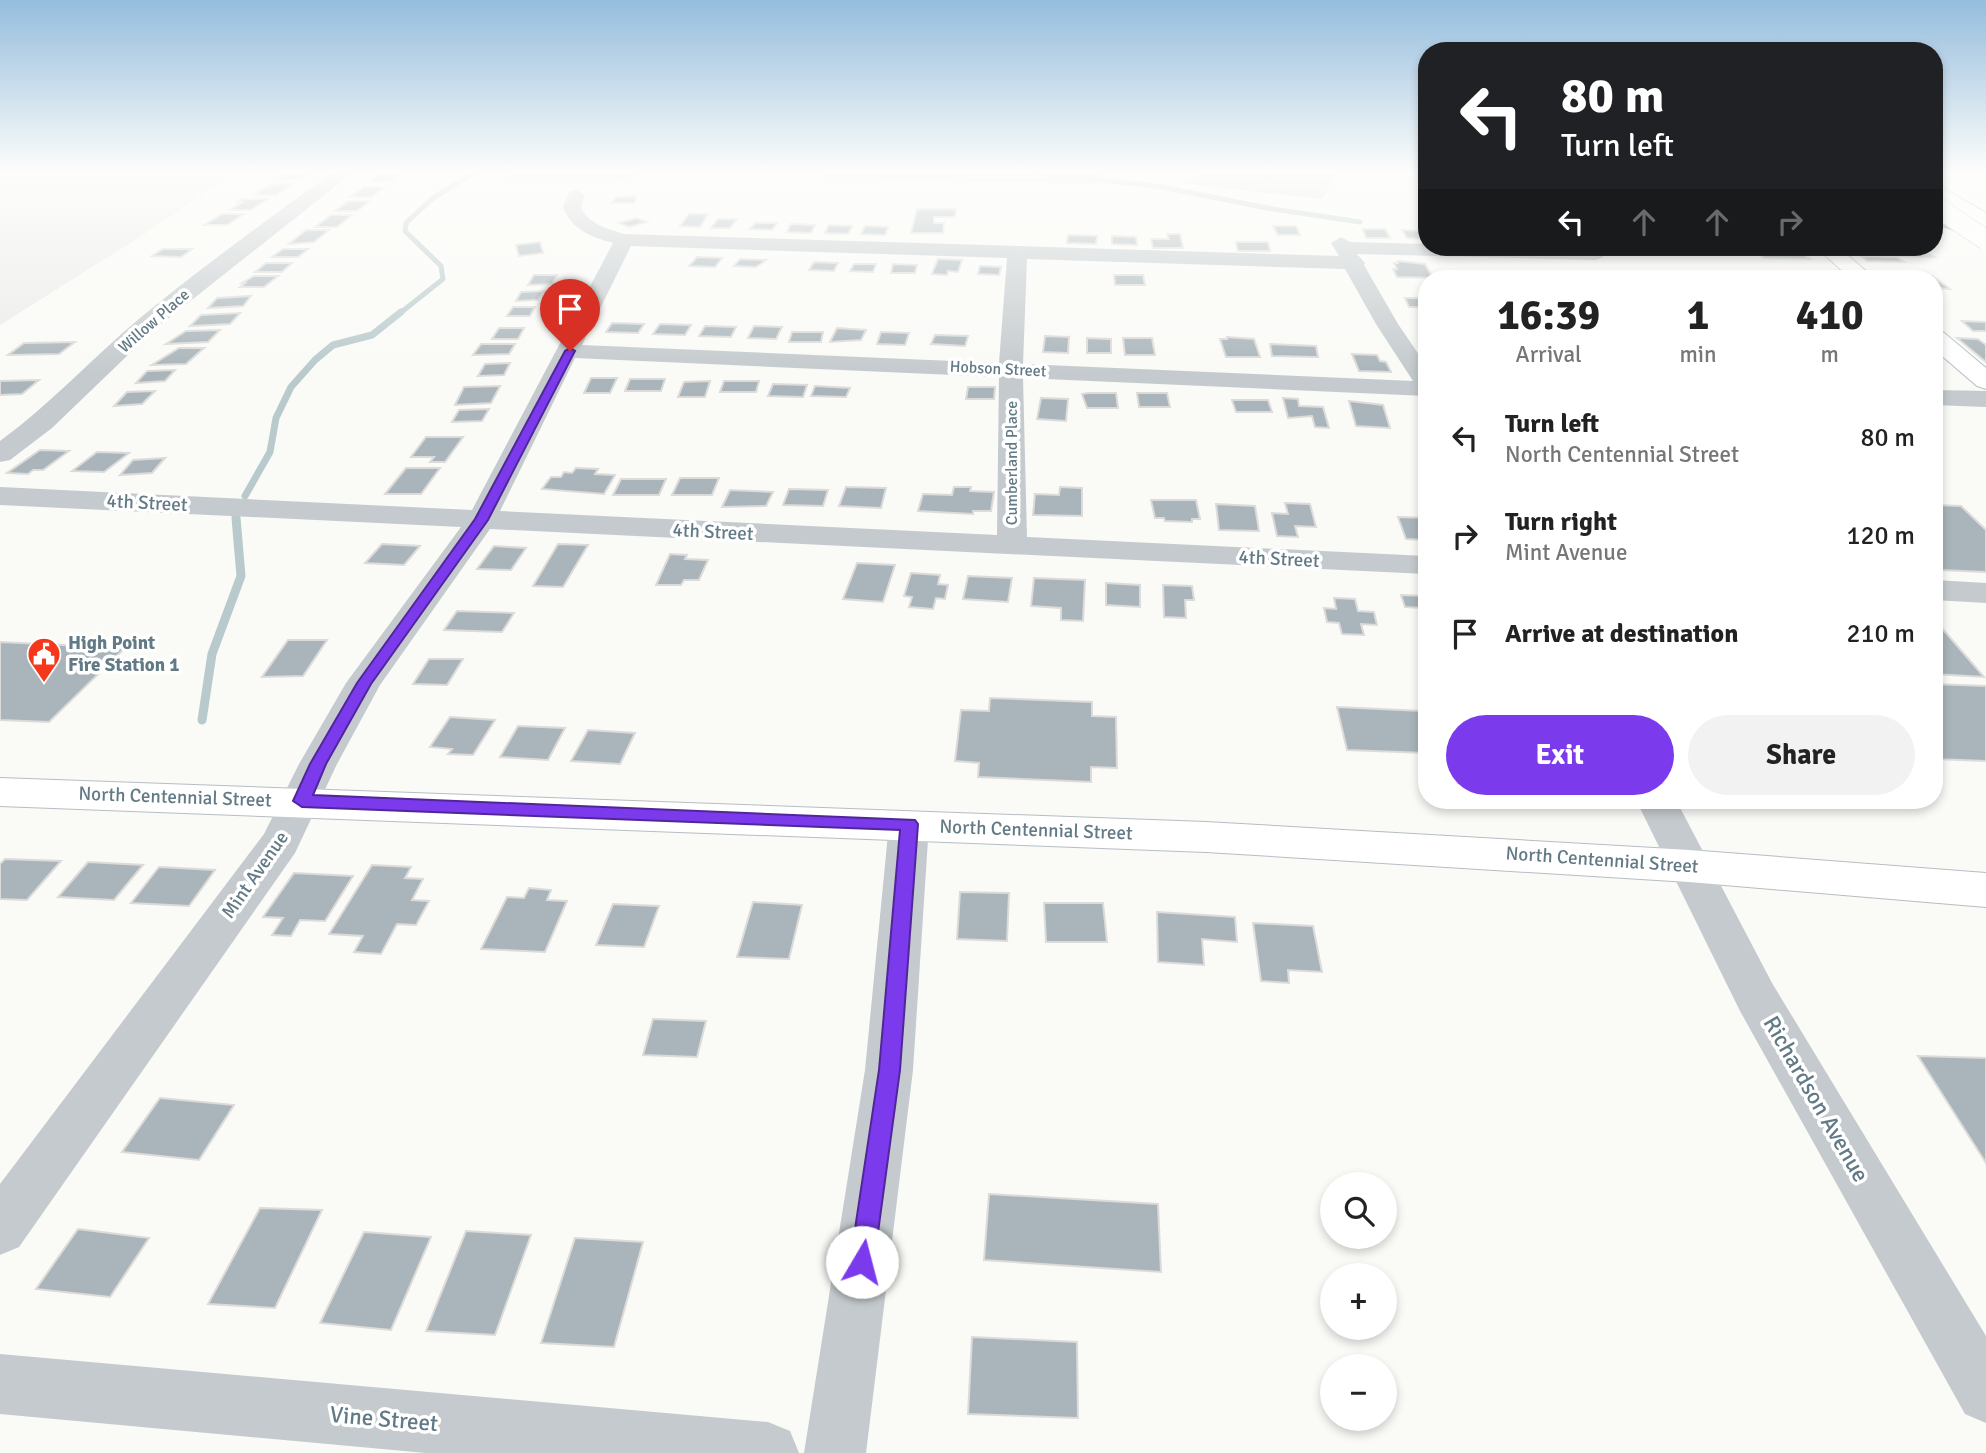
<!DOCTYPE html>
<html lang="en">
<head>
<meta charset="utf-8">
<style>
	:root { --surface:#fff; --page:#f2f2f2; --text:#222; --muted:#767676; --accent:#7c3aed }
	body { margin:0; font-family:Signika,sans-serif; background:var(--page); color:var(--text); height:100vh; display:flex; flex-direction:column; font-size:26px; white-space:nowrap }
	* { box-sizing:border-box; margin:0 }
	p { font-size:23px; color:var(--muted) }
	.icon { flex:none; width:38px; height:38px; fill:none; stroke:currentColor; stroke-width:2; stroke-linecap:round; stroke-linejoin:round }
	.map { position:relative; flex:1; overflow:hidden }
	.details { position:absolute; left:1418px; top:270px; width:525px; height:539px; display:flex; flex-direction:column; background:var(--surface); border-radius:28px; box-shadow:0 4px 10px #0003 }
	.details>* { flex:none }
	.top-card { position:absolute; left:1418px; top:42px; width:525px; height:214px; border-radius:28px; box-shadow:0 4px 10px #0003; background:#202124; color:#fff; overflow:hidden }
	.fabs { position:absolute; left:1320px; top:1172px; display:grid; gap:14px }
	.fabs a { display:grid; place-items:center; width:77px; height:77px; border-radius:50%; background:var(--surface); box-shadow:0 4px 10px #0003; font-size:35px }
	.pin { position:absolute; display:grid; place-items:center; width:60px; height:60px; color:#fff; margin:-72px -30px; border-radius:50% 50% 50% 0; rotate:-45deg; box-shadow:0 0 7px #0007 }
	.pin .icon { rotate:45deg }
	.me { position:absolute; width:77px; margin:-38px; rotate:8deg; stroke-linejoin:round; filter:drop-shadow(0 0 5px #0008) }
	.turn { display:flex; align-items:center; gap:24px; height:147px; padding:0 28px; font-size:32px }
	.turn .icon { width:91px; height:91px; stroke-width:2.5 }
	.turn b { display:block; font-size:49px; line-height:60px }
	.lanes { display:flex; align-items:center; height:66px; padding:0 28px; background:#0003; justify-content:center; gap:35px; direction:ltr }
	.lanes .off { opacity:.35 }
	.eta { display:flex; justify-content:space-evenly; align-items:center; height:119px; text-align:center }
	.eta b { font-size:42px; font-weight:700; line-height:49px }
	.primary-button { display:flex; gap:14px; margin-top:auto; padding:14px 28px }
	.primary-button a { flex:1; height:80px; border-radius:42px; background:var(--accent); color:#fff; font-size:28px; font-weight:700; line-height:80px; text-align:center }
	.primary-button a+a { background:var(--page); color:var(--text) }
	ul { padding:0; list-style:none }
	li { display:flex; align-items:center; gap:21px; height:98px; padding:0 28px }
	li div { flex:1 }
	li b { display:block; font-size:26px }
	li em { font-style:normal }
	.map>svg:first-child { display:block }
	.built { fill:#ebebea }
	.green { fill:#dae0d6 }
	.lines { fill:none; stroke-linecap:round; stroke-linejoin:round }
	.stream-far2 { stroke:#b9cacc; stroke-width:5 }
	.stream-far1 { stroke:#b9cacc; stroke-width:7 }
	.stream { stroke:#b9cacc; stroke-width:9 }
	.building { fill:#a9b5ba; stroke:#dcdbd9; stroke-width:2 }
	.secondary-casing { stroke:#b6bec2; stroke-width:2 }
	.street { fill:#c4cacd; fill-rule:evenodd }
	.secondary { fill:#fff; fill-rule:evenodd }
	.rail-casing { stroke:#a1abb0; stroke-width:4.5 }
	.rail { stroke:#fff; stroke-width:2.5; stroke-dasharray:9; stroke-linecap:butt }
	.secondary-bridge-casing { stroke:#b6bec2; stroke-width:21; stroke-linecap:butt }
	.secondary-bridge { stroke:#fff; stroke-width:20 }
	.route { fill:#7c3aed; stroke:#51269a; stroke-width:2 }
	.labels { text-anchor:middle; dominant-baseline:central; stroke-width:7; stroke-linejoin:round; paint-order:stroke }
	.far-street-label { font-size:16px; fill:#627a85; stroke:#fff }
	.street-label { font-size:19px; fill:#627a85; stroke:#fff }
	.poi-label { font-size:19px; font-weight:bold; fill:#627a85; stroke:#fff; text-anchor:start }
	.near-street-label { font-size:23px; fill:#627a85; stroke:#fff }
</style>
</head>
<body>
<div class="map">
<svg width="1986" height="1453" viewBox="0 0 1986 1453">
	<rect width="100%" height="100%" fill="#fafaf7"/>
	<polygon class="built" points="0,170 238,170 143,235 0,325"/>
	<g class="green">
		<polygon points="513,170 653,170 619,181 508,181"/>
		<polygon points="829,170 1099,170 1099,184 825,178"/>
		<polygon points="1210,170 1338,170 1322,199 1186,184"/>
		<polygon points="1846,247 1918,247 1938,258 1857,256"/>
	</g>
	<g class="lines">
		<g class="stream-far2">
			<polyline points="1021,170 1162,187 1267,208 1360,222"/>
			<polyline points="399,314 443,279 441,266 405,231 406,223 433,198 479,170"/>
		</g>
		<polyline class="stream-far1" points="245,496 270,452 276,418 291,387 315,360 333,345 372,335 401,312"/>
		<polyline class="stream" points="202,720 212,654 241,576 236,518"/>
	</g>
	<g class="building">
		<polygon points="290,171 311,171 300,179 278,180"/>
		<polygon points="379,173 399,173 390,182 369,182"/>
		<polygon points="272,184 293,184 276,195 254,195"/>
		<polygon points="364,187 385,187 371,197 350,197"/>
		<polygon points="636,196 635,203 611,203 616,197"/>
		<polygon points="242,199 268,199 251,210 230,210 242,202 237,202"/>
		<polygon points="348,201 370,201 357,211 335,211"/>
		<polygon points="917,209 956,209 955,217 934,217 934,223 944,223 943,233 911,233"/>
		<polygon points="222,214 244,214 227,225 204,225"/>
		<polygon points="689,214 708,214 700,227 680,226"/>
		<polygon points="331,215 352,215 337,227 315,227"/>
		<polygon points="636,218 647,222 629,227 619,223"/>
		<polygon points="718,219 737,219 730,228 711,228"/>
		<polygon points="755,223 777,223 772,230 750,229"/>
		<polygon points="791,224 815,225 811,233 787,232"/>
		<polygon points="829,225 852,226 848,234 825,233"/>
		<polygon points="865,226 888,227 885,235 861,234"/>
		<polygon points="1273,226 1296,226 1300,235 1278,235"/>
		<polygon points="1363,229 1385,229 1390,238 1366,238"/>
		<polygon points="306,230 329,230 314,242 289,244"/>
		<polygon points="1402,230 1425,231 1426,239 1407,238"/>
		<polygon points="1167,234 1180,234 1183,248 1153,248 1151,239 1169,239"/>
		<polygon points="1068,235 1097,236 1096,244 1067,243"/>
		<polygon points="1112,236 1136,237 1137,245 1112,244"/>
		<polygon points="540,242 543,253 519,256 516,245"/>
		<polygon points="1236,242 1268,242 1270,251 1238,251"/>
		<polygon points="1750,247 1803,249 1808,253 1801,253 1810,259 1764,258"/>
		<polygon points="163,249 192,249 181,257 152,256"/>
		<polygon points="283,249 308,249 298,257 272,257"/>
		<polygon points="1861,256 1897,257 1904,262 1867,261"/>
		<polygon points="697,257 722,258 715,267 689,266"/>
		<polygon points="740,259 766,260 756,267 734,266"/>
		<polygon points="938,259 962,260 958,272 948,271 947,275 932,274"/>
		<polygon points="1398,261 1425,264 1433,278 1397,277 1393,269 1397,269 1394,263 1398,263"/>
		<polygon points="814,262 838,263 834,271 809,270"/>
		<polygon points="266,263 292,263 282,272 255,272"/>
		<polygon points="854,264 876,264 873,272 850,271"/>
		<polygon points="893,264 917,265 915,273 891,273"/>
		<polygon points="980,266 1001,267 999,275 978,274"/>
		<polygon points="534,275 557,275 552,284 528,285"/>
		<polygon points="1114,275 1143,275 1145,285 1115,285"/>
		<polygon points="1912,275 1932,276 1950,289 1934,288 1934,278 1916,278"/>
		<polygon points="254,276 278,276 264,287 240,287 245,283 242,283"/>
		<polygon points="544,291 538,300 516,301 521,292"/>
		<polygon points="251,296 243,306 208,308 217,298"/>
		<polygon points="1405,298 1426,298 1426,307 1409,307"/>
		<polygon points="513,307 535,307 530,316 507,316"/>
		<polygon points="240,313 230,324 190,326 201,315"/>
		<polygon points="1962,321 1986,322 1986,331 1973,331"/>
		<polygon points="612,323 644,324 638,333 606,332"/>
		<polygon points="660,324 691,325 685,335 653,334"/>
		<polygon points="705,326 736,327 731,337 699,336"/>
		<polygon points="754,326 782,327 776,339 748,338"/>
		<polygon points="499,328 524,328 518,339 492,339"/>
		<polygon points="837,328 866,330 861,340 830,342"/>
		<polygon points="220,330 208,342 166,344 186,331"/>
		<polygon points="792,332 823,332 821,342 789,342"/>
		<polygon points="881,332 909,333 905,345 877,344"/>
		<polygon points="935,335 968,336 965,346 931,344"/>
		<polygon points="1045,336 1069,337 1068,353 1043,352"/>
		<polygon points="1227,337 1254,339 1260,357 1226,357 1220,339 1227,339"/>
		<polygon points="1087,338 1111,339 1111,353 1087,353"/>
		<polygon points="1123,338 1152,338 1155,355 1125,355"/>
		<polygon points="1957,338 1978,339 1986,345 1986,362"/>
		<polygon points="75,342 59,354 8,355 24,343"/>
		<polygon points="481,344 515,344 509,354 473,355"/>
		<polygon points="1270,344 1316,346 1318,357 1272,356"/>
		<polygon points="179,348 204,348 186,364 152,365"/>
		<polygon points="1352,354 1377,355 1380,361 1386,362 1391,372 1359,371"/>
		<polygon points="510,363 504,375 478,376 485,364"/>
		<polygon points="175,370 165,381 136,383 147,371"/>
		<polygon points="591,378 617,378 610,393 584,393"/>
		<polygon points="630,379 665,379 661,391 625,391"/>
		<polygon points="39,380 22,394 0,395 0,381"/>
		<polygon points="710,381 705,397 678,397 684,382"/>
		<polygon points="724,381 759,381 756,392 720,392"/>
		<polygon points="773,384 807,385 803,397 768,396"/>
		<polygon points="500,386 491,403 455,405 464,387"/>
		<polygon points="815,386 850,388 846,397 811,396"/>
		<polygon points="968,387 995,387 994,399 966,399"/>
		<polygon points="155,391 142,404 114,406 127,392"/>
		<polygon points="1088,393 1116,393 1118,408 1087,408 1082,394"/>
		<polygon points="1137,393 1167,393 1170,407 1139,407"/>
		<polygon points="1041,398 1068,399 1066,421 1037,419"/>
		<polygon points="1283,398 1298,399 1299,406 1323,407 1329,428 1315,427 1312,416 1288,418"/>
		<polygon points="1232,400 1268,400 1272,412 1236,412"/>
		<polygon points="1349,401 1383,405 1390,428 1356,426"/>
		<polygon points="489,409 482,421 452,422 459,410"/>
		<polygon points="426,437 463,437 445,462 430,462 434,457 411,457"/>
		<polygon points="40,450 69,451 43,470 33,470 28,474 7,473"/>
		<polygon points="97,452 129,453 104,472 72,471"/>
		<polygon points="165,458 152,473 120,475 133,460"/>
		<polygon points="406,468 440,468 421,494 385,494"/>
		<polygon points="576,468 598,469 595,474 615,475 604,494 542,489 551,477 561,477 564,472 572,473"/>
		<polygon points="680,478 719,478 712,495 672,495"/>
		<polygon points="621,479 666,479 659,495 613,495"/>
		<polygon points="846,487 886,488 881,508 839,506"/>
		<polygon points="954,487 971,487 970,491 994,492 991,511 973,511 973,514 918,511 923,494 952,495"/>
		<polygon points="1060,487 1082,488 1082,516 1033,515 1035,494 1059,495"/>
		<polygon points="789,489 828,490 823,506 783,505"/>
		<polygon points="730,490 773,492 766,506 722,507"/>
		<polygon points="1151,500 1196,500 1200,519 1192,519 1192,522 1165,521 1164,518 1155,518"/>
		<polygon points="1285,503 1310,504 1316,527 1295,526 1298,537 1277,536 1272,513 1288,514"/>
		<polygon points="1216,504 1255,506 1259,531 1219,530"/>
		<polygon points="1934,505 1961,506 1986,530 1986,572 1940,570 1934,563"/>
		<polygon points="1398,517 1426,518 1426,540 1406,539"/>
		<polygon points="382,544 420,546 404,565 365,563"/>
		<polygon points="558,544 588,545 563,587 533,586"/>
		<polygon points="494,546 526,548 511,570 477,569"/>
		<polygon points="670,554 687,555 685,559 708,560 699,580 684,580 681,585 656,585"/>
		<polygon points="857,563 895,565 883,602 843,599"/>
		<polygon points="911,573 940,575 938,584 948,585 945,599 936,598 933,609 909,607 912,597 904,596"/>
		<polygon points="968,576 1012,578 1008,602 963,599"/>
		<polygon points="1034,578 1085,580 1083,621 1061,620 1061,608 1031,606"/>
		<polygon points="1106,583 1140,585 1140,607 1106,605"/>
		<polygon points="1163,585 1192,586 1194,600 1185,600 1186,618 1164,617"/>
		<polygon points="1401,595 1426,596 1426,622 1422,608 1405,607"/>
		<polygon points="1334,598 1355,599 1358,611 1374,612 1377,625 1361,624 1364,635 1342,634 1339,623 1327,622 1324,608 1336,609"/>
		<polygon points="457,611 514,613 502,632 444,630"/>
		<polygon points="1934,619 1984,677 1934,674"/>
		<polygon points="288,640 327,640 303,676 262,677"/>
		<polygon points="0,642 125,648 49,722 0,720"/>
		<polygon points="429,659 463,659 447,685 413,684"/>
		<polygon points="1934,684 1986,686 1986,761 1934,759"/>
		<polygon points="990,698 1092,702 1092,716 1116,717 1117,768 1091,767 1091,782 978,777 979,763 955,761 961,710 989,711"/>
		<polygon points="1337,707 1423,711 1426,714 1426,753 1347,750"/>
		<polygon points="450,717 495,720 473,755 448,754 452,749 430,747"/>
		<polygon points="518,726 565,728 548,760 500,757"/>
		<polygon points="588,730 635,733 620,764 571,761"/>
		<polygon points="5,859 61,861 27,900 0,899 0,864"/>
		<polygon points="88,862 143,865 114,900 58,897"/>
		<polygon points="372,865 411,867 405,878 423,879 412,900 429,901 416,925 397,924 381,954 354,952 363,936 329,934"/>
		<polygon points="159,867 215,870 189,906 131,903"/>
		<polygon points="294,873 353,876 325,921 300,920 291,936 272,935 283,918 263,917"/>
		<polygon points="529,888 551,890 547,900 567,901 545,952 481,949 507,897 524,898"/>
		<polygon points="960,892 1009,893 1007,941 957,939"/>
		<polygon points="753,902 802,905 789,959 737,957"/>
		<polygon points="1044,903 1103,903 1107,942 1046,942"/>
		<polygon points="613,904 659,906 644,947 596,945"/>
		<polygon points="1157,912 1235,917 1237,942 1202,939 1204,965 1158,962"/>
		<polygon points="1253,923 1313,926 1322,972 1288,970 1289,983 1261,981"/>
		<polygon points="653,1019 706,1021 697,1057 643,1055"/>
		<polygon points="1918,1056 1986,1058 1986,1163"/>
		<polygon points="160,1098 234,1105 199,1160 122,1152"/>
		<polygon points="989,1194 1158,1204 1161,1272 984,1260"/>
		<polygon points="260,1208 322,1210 275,1308 208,1304"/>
		<polygon points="78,1229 149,1238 110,1297 36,1289"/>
		<polygon points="466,1231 531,1235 495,1335 426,1331"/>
		<polygon points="364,1232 431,1237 391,1330 320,1323"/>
		<polygon points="575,1238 643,1242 614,1347 541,1343"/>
		<polygon points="972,1337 1077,1342 1078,1418 968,1414"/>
	</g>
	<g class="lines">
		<defs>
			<g id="secondary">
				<polygon points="1934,183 1986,213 1986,228 1934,197"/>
				<polygon points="1816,247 1838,247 1874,278 1850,278"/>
				<polygon points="1934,330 1943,332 1986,368 1986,389 1977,386 1934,349"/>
				<polygon points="0,778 1206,822 1689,850 1986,873 1986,907 1689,882 1206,852 0,806"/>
			</g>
		</defs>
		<use href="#secondary" class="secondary-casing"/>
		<g class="street">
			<path d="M336,170H356L155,329L52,428L10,460L0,462V441C51,404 92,358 140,318C203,266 270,218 336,170Z"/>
			<path d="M576,190L585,195L581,207C588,224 608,229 624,234L1339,256L1331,243L1341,237L1350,242L1426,244V247L1595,248L1602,250L1605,254L1602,258L1595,260L1357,254L1365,263L1364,265L1398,324L1426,365V396L1023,378L1027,537L1426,556V574L490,529L380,685L337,764L295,853L19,1247L0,1255V1184L264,834L299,764L346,683L461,527L0,505V487L472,510L613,243C591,237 571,229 563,207L570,191ZM631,246L1007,258L999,363L582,345ZM1027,259L1345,269L1376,324L1413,381L1023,364ZM575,358L999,377L997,535L500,511Z"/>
			<polygon points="1934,390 1986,391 1986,407 1934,405"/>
			<polygon points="1934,580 1986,583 1986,603 1934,600"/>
			<polygon points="1636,800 1676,800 1772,983 1986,1336 1986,1423 1965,1414 1740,1011"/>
			<polygon points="909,810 923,814 929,824 913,1070 866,1453 804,1453 865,1070 889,824 895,814"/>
			<polygon points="0,1354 768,1422 790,1431 799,1453 426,1453 0,1414"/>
		</g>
		<use href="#secondary" class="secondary"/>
		<defs>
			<polyline id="rail" points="1934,222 1986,239"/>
		</defs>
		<use href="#rail" class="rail-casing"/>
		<use href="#rail" class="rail"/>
		<defs>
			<polyline id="secondary-bridge" points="1934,205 1986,240"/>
		</defs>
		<use href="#secondary-bridge" class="secondary-bridge-casing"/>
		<use href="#secondary-bridge" class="secondary-bridge"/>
	</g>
	<linearGradient id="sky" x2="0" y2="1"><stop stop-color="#95bddd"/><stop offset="0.46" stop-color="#fdfdfb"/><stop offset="1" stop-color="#fdfdfb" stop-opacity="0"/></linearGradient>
	<rect width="1986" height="373" fill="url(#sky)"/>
	<polygon class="route" points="570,348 575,351 488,520 371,684 326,764 313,795 915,820 918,824 900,1070 874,1262 871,1270 862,1274 854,1270 850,1262 879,1070 900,830 302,807 293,801 310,764 357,683 475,519 565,351"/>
	<defs>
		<symbol id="civic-pin" viewBox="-11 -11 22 30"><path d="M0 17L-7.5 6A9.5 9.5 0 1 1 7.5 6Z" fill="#f5381c" stroke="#fff"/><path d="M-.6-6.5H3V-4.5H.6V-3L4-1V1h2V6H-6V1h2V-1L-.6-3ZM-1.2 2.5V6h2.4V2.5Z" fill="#fff"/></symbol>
	</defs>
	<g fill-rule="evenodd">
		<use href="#civic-pin" x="25" y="635" width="38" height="52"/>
	</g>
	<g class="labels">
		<g class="far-street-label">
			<text transform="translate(154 321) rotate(-41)">Willow Place</text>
			<text transform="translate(998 369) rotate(3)">Hobson Street</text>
			<text transform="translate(1012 463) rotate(-90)">Cumberland Place</text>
		</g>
		<g class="street-label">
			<text transform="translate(147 503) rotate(3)">4th Street</text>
			<text transform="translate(713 532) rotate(3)">4th Street</text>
			<text transform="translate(1279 559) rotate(3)">4th Street</text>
			<text transform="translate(175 797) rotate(2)">North Centennial Street</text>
			<text transform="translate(1036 830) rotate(2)">North Centennial Street</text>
			<text transform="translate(1602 860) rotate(4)">North Centennial Street</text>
			<text transform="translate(255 875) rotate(-55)">Mint Avenue</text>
		</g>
		<g class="poi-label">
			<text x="68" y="643">High Point<tspan x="68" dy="22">Fire Station 1</tspan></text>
		</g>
		<g class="near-street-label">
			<text transform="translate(1816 1099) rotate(60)">Richardson Avenue</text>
			<text transform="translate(384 1419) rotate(5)">Vine Street</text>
		</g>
	</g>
</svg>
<div class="fabs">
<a><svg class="icon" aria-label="search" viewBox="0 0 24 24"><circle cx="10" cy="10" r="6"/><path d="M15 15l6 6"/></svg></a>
<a>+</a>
<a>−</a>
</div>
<div class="pin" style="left:570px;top:351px;background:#d93025"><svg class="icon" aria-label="arrive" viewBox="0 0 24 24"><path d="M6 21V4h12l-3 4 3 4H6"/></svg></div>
<svg class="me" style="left:862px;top:1262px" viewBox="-20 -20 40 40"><circle r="19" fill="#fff"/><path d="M0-13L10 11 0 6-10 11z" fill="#7c3aed"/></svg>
<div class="top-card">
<div class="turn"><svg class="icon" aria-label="left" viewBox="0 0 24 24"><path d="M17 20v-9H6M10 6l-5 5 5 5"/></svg><div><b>80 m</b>Turn left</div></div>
<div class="lanes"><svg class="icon" aria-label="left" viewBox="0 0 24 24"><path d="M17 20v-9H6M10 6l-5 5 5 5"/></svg><svg class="icon off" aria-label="ahead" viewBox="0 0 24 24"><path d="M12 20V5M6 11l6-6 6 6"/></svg><svg class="icon off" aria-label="ahead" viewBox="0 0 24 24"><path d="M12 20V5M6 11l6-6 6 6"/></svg><svg class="icon off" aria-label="right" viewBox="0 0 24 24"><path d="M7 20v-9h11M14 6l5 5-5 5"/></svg></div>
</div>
<section class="details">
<div class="eta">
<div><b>16:39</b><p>Arrival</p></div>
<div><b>1</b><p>min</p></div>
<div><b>410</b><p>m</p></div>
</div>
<ul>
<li><svg class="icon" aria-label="left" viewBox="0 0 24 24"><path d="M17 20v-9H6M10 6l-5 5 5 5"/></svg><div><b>Turn left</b><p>North Centennial Street</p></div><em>80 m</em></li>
<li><svg class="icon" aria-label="right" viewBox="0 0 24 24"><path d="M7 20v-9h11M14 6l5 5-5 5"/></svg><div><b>Turn right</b><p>Mint Avenue</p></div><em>120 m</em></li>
<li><svg class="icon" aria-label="arrive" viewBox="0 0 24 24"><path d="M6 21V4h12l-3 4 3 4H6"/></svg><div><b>Arrive at destination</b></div><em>210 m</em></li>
</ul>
<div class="primary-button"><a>Exit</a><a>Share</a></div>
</section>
</div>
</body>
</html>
